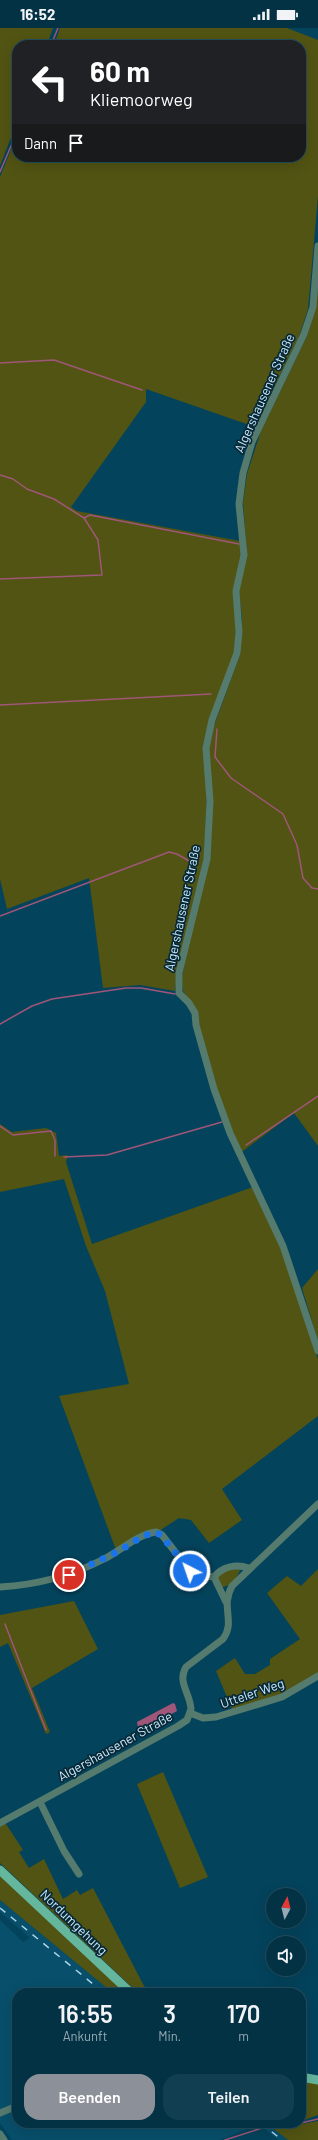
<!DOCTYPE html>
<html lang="de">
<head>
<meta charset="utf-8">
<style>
	:root { --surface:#033245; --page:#113e50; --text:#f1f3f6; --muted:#97aab3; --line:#244d5e; --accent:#8c9099 }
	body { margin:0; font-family:Barlow,sans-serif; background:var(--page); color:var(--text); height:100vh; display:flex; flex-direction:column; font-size:15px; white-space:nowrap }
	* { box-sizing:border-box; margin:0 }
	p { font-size:13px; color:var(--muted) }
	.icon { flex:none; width:22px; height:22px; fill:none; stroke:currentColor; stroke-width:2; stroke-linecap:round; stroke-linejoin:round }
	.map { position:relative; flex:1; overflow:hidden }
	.sheet { position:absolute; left:12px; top:1960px; width:294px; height:140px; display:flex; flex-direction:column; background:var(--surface); border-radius:16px; box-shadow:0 4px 16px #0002,0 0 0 1px var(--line) }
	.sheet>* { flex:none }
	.banner { position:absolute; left:12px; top:12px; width:294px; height:122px; border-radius:16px; box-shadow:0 4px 16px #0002,0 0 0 1px var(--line); background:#202124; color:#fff; overflow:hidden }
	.needle { width:26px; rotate:7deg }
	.buttons { position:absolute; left:266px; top:1860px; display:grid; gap:8px }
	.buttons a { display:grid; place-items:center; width:40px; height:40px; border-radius:50%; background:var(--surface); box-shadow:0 4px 16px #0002,0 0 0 1px var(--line); font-size:20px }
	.pin { position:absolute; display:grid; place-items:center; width:34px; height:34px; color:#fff; margin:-17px; border:2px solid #fff; border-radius:50%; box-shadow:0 1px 4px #0007 }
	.me { position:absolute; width:44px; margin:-22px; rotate:319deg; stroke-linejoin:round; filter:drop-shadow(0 0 3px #0008) }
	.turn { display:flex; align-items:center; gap:14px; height:84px; padding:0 12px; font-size:18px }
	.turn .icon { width:52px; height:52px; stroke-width:2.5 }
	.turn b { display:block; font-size:28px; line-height:34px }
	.then { display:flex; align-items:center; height:38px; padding:0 12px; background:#0003; gap:8px; font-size:15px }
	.eta { display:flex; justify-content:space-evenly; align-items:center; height:68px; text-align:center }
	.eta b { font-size:24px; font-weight:600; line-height:28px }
	.primary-button { display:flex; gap:8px; margin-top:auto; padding:8px 12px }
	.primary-button a { flex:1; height:46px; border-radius:16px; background:var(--accent); color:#fff; font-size:16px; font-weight:600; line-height:46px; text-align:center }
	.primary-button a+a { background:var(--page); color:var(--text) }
	.status { display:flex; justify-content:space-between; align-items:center; height:28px; padding:0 20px; background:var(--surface); direction:ltr }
	.status svg { height:11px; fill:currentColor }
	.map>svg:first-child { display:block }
	.built { fill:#084f6b }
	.green { fill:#515412 }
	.water { fill:#9f5678 }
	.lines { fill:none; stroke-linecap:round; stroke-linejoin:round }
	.stream { stroke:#9f5678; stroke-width:1.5 }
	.minor { stroke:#557b6e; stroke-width:7 }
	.major { stroke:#64b69d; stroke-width:9 }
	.rail { stroke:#acd3e7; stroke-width:1.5; stroke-dasharray:7 7; stroke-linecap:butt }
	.route { stroke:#1a73e8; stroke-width:7; stroke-dasharray:0 12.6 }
	.labels { text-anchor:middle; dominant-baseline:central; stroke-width:3.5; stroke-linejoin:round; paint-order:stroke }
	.street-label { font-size:13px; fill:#c8ebfe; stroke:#092836 }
</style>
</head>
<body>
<div class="status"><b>16:52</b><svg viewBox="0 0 49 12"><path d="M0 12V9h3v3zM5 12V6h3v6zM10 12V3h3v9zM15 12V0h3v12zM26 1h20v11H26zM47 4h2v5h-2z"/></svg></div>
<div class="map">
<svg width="318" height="2112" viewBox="0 0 318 2112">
	<rect width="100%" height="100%" fill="#04435c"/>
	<polygon class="built" points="0,1872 113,1965 17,1965 17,2095 269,2095 288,2112 278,2112 259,2096 220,2112 12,2112 0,2095 0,1892 23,1914 30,1910 0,1884"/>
	<g class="green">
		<polygon points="0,0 53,0 47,17 17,17 17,94 0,138"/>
		<polygon points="60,0 287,0 318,12 318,168 308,281 300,306 255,399 146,361 146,374 71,479 77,483 240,513 241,527 233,563 236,601 234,625 210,692 204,830 177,943 175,963 140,957 103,960 89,850 7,881 0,851 0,149 17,107 17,129 301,129 301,17 54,17"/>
		<polygon points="318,254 318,1118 294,1085 239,1126 216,1060 190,973 183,963 182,949 194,890 209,836 209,720 215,695 240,627 242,589 239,563 247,526 243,475 247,446 261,403 307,308 316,279"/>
		<polygon points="0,1096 12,1104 46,1100 56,1105 59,1128 68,1127 66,1134 92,1216 253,1159 281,1219 318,1331 318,1388 222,1461 242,1492 209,1515 191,1492 179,1490 159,1503 116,1522 59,1368 129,1356 105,1263 86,1218 64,1151 0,1164"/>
		<polygon points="318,1241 318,1313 302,1260"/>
		<path d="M240,1541C239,1548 229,1560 221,1559L217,1549L227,1542Z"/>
		<polygon points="318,1541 318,1645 280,1668 232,1681 216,1643 235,1630 245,1646 255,1646 270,1637 270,1631 300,1611 267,1565 287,1548 301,1558"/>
		<polygon points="74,1573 98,1621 32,1660 50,1704 46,1706 8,1615 0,1619 0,1587"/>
		<polygon points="163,1744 208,1849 180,1860 137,1756"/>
		<polygon points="4,1795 6,1796 23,1822 19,1824 29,1840 44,1831 63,1871 77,1862 80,1867 93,1860 144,1958 155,1965 138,1965 0,1835 0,1798"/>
		<polygon points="0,1846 126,1965 113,1965 0,1872"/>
		<polygon points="301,2052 318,2055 318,2087 301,2093"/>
		<polygon points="318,2093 318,2112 288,2112 274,2101"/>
	</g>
	<polygon class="water" points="173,1675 175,1676 177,1683 143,1702 138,1700 137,1694"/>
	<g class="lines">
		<g class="stream">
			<polyline points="51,17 58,0"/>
			<polyline points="0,144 17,104"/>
			<polyline points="0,335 54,332 142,362"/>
			<polyline points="0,447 13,451 27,461 54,471 84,490 98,512 102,547 0,551"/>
			<polyline points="84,490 90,487 239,516"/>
			<polyline points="0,677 211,666"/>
			<polyline points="217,701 215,729 231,750 283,786 297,817 303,850 312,860 318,861"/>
			<polyline points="0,888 169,824 177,826 196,837"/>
			<polyline points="0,996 32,978 52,971 126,960 141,960 175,966"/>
			<polyline points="0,1098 13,1107 51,1103 55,1112 55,1128"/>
			<polyline points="246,1117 318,1068"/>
			<polyline points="64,1129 107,1127 222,1094"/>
			<polyline points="5,1596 46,1702"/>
			<polyline points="299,2095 300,2095"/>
			<polyline points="301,2095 318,2091"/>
			<polyline points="271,2097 293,2097"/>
			<polyline points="225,2112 262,2100"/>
		</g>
		<g class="minor">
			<polyline points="318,218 313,279 304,306 252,414 243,445 239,476 244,527 236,563 239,604 237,625 212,692 206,720 210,773 207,831 179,945 179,965 189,975 195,985 196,997 214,1061 230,1105 283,1218 318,1323"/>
			<path d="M214,1549C223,1538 236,1536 249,1540"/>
			<path d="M0,1559C37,1557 71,1548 104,1531C120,1523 138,1506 156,1504L162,1507L190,1543L196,1547L214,1549L226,1574"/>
			<polyline points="190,1685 203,1690 216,1689 282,1669 318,1648"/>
			<polyline points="40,1774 64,1823 79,1846"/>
			<path d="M0,1795L178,1698L187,1692L191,1681C190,1665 177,1654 186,1639L223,1611C236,1593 220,1580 232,1558L318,1476"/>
			<polyline points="0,2085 17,2078"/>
			<polyline points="0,2106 4,2112"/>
		</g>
		<g class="major">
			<polyline points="0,1842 131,1965"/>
			<polyline points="301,2049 318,2052"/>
		</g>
		<g class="rail">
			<polyline points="0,1880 104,1965"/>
			<polyline points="261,2095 282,2112"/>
		</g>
	</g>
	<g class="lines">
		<polyline class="route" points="69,1547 119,1523 143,1508 156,1504 162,1508 190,1543"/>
	</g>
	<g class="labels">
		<g class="street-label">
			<text transform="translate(264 365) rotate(-66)">Algershausener Straße</text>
			<text transform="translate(182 880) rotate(-78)">Algershausener Straße</text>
			<text transform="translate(252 1665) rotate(-19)">Utteler Weg</text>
			<text transform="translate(115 1718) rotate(-29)">Algershausener Straße</text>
			<text transform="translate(74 1894) rotate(44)">Nordumgehung</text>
		</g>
	</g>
</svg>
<div class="buttons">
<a><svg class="needle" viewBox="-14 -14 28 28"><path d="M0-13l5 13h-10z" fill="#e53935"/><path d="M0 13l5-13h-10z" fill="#97aab3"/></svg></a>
<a><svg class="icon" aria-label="sound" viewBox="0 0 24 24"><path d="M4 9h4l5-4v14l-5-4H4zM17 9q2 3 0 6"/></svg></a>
</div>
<div class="pin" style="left:69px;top:1547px;background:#d93025"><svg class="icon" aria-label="arrive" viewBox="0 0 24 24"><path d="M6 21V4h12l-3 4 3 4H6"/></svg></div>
<svg class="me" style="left:190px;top:1543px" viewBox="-20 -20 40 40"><circle r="17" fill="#1a73e8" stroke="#fff" stroke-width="3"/><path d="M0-11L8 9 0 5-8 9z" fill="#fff"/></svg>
<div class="banner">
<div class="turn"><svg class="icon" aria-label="left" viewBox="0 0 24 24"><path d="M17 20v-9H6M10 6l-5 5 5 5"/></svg><div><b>60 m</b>Kliemoorweg</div></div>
<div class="then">Dann<svg class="icon" aria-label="arrive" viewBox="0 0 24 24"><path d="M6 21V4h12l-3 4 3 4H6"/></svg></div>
</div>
<section class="sheet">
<div class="eta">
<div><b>16:55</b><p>Ankunft</p></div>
<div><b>3</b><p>Min.</p></div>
<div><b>170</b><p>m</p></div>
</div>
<div class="primary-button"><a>Beenden</a><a>Teilen</a></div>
</section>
</div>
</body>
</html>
